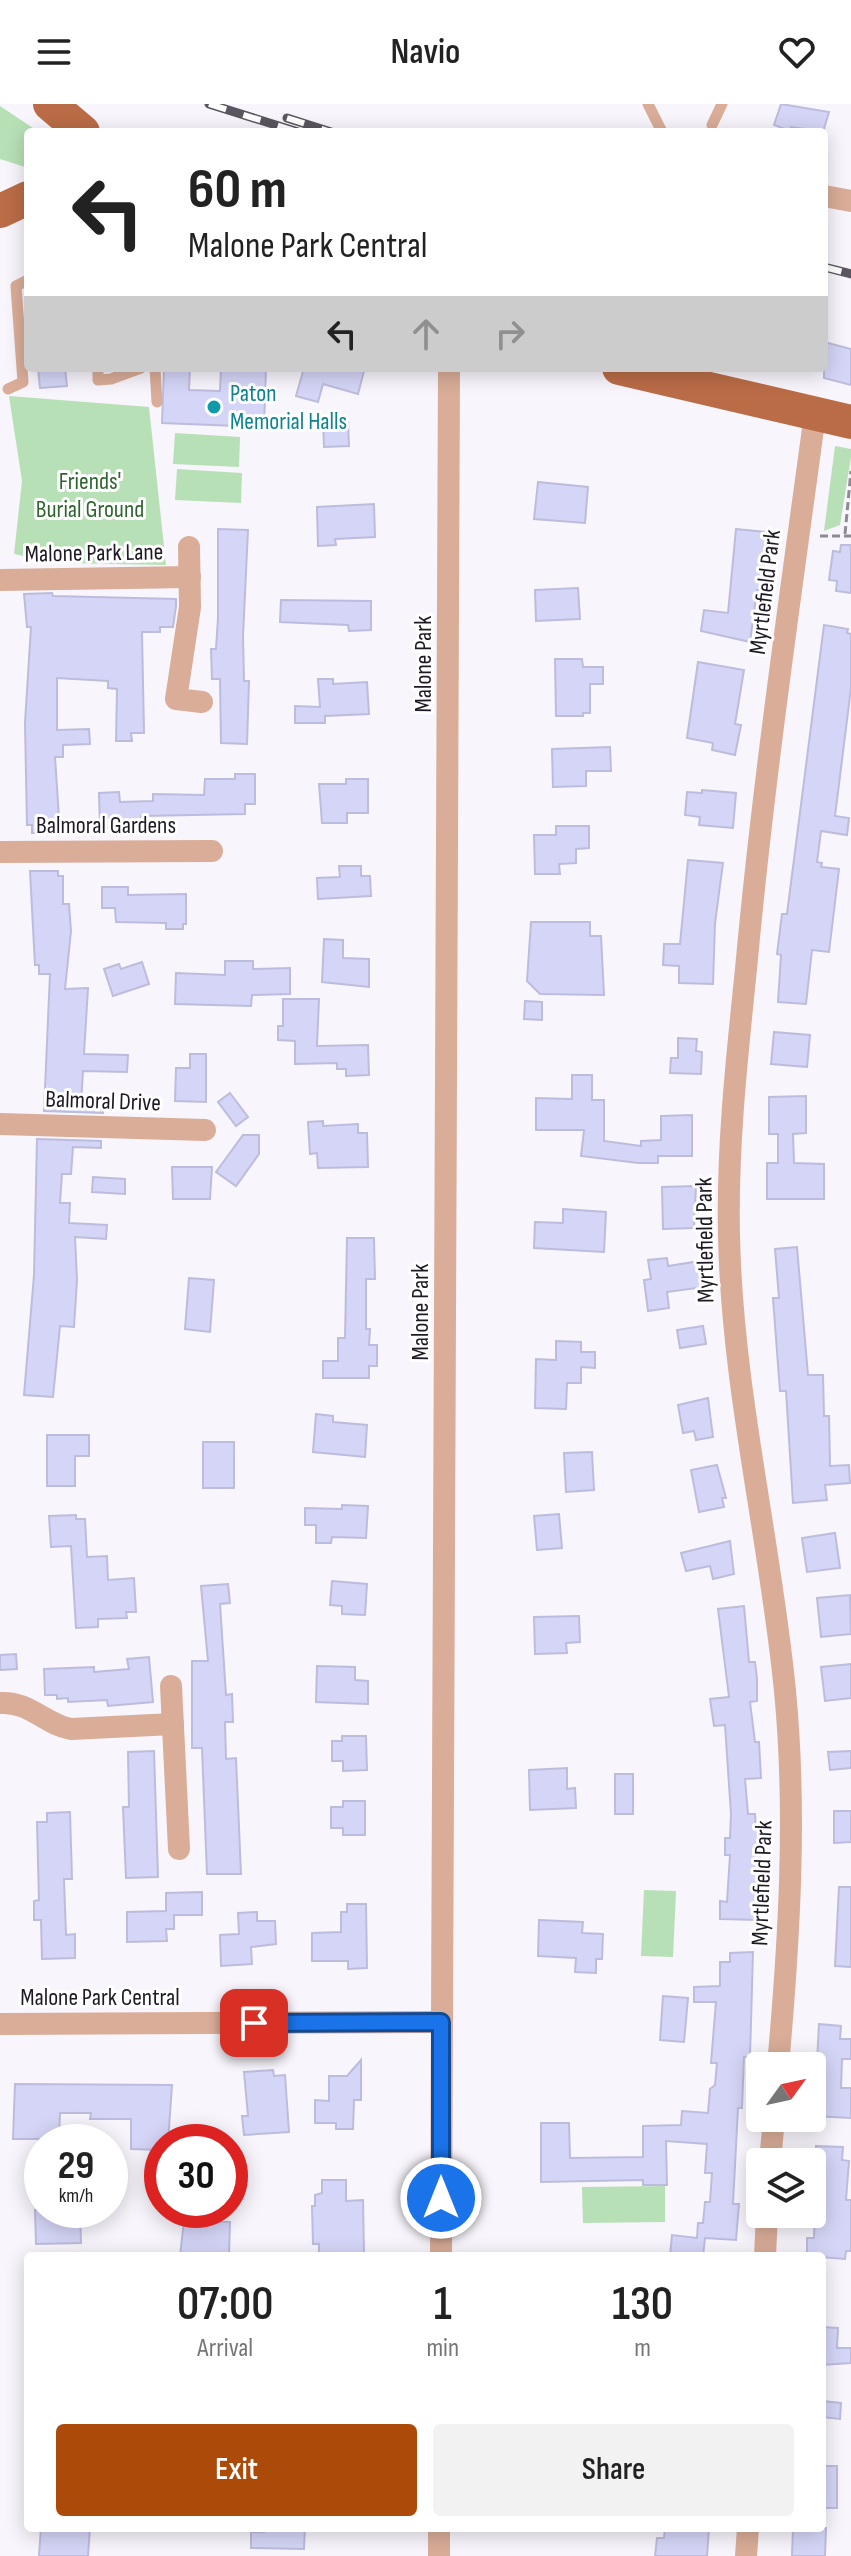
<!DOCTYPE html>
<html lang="en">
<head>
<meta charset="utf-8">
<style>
	:root { --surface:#fff; --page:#f2f2f2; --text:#222; --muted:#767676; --accent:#ac4a09 }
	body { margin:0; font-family:"Sofia Sans Condensed",sans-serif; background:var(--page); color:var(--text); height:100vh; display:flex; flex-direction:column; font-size:30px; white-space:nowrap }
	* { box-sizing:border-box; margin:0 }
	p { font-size:26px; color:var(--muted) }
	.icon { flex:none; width:44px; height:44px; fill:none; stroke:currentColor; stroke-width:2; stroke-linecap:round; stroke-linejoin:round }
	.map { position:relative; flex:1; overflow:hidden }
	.panel { position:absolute; left:24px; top:2148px; width:802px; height:280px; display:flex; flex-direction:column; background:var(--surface); border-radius:8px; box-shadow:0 4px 20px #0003 }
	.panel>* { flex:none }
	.hud { position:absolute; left:24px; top:24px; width:804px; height:244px; border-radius:8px; box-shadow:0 4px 20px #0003; background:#fff; color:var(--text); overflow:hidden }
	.needle { width:52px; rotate:57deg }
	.tools { position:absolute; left:746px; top:1948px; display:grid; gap:16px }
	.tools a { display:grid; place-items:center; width:80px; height:80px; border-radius:8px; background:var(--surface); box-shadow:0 4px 20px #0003; font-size:40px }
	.speed { position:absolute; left:24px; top:2020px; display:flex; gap:16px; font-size:40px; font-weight:700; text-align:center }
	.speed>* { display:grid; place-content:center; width:104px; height:104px; border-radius:50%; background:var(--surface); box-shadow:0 4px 20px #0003; line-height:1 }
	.speed small { font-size:20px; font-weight:400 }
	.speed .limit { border:12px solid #d22; background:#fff; color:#111 }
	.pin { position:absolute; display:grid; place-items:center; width:68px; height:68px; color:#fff; margin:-34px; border-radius:16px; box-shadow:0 4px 12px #0006 }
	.me { position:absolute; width:88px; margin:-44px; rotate:0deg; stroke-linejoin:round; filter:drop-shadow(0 0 6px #0008) }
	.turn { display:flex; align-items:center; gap:28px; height:168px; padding:0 32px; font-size:36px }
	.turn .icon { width:104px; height:104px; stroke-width:2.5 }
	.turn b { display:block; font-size:56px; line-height:68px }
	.lanes { display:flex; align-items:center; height:76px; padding:0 32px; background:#0003; justify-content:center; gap:40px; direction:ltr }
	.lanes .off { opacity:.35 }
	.eta { display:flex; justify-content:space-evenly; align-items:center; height:136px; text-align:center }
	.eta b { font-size:48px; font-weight:600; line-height:56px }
	.cta { display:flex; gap:16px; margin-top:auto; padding:16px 32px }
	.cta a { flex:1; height:92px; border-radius:8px; background:var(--accent); color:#fff; font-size:32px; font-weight:600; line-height:92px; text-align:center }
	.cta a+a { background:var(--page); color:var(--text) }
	header { display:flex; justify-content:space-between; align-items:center; height:104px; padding:0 32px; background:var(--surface); font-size:36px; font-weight:600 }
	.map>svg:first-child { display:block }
	.green { fill:#b8e0b6 }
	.building { fill:#d5d5f7; stroke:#bcbcdd; stroke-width:2 }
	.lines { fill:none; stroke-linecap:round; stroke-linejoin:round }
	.path { stroke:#8f8b94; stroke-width:3; stroke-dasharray:8 4; stroke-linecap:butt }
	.lane { stroke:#d9ad98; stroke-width:11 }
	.street { stroke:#d9ad98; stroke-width:22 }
	.primary { stroke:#ba6c46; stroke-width:34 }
	.rail-casing { stroke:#5a555f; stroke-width:9 }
	.rail { stroke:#fff; stroke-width:6; stroke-dasharray:18; stroke-linecap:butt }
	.route-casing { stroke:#114b97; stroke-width:20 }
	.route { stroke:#1a73e8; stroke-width:14 }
	.culture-dot { fill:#0f9aa8; stroke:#fff; stroke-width:3 }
	.labels { text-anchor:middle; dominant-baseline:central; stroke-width:6; stroke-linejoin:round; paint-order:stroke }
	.culture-label { font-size:24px; fill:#0d838f; stroke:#fff; text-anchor:start }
	.park-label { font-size:24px; fill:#2e652f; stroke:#fff }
	.street-label { font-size:24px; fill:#1e1924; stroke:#fff }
</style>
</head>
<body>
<header><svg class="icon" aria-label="menu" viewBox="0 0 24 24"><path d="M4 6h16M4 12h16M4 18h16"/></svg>Navio<svg class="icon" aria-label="heart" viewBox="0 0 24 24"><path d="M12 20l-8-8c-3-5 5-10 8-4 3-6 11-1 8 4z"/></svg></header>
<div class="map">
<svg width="851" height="2452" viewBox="0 0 851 2452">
	<rect width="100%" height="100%" fill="#f8f5fc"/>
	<g class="green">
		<polygon points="0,2 39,28 28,28 28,64 0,55"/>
		<polygon points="9,292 149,303 166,461 60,459 14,450 22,377"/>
		<polygon points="175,329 240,333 239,363 173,360"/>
		<polygon points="835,342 851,345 851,353 840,421 824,427"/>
		<polygon points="177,365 242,369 241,399 175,396"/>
		<polygon points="644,1786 676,1787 673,1853 641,1852"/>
		<polygon points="665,2082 665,2118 583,2119 582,2083"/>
	</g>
	<g class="building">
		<polygon points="781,0 829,8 823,28 791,23 790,27 774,21"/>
		<polygon points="824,238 851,245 851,281 824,274"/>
		<polygon points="38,264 65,264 67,282 40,284"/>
		<polygon points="164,264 190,264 189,286 220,287 221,264 266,264 264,323 162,319"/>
		<polygon points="304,264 354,264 364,267 358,290 323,280 318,298 296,292"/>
		<polygon points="348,316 349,342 324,343 323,317"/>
		<polygon points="538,378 588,383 585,419 534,415"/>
		<polygon points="374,400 375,433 335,435 336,441 318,442 317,403"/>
		<polygon points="218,425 248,426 243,532 244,577 249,577 247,640 221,639 220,575 212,575 211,545 216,545 218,514"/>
		<polygon points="736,425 767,428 762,486 757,486 750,538 701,527 704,506 728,509"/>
		<polygon points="841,441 851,441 851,489 836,487 837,477 829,476 833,447 840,448"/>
		<polygon points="578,484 580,515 536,517 535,486"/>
		<polygon points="52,489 53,492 176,495 176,502 173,523 160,523 160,528 142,528 144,629 131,629 132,637 116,637 117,585 108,584 108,577 57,574 57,626 89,625 90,640 63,641 63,653 55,653 60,729 32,729 32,721 27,721 25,619 31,523 27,523 24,490"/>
		<polygon points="281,496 371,497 371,526 349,527 348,521 280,518"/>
		<polygon points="824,521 848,525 847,529 851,530 851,584 835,712 849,714 847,731 821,727 817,758 822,759 821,763 839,765 829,848 812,846 806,900 778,898 781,851 777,850 782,810 787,810"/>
		<polygon points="555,555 582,555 583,563 603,563 603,580 590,580 590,609 583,609 583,612 556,612"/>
		<polygon points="698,558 744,566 735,620 741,621 735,651 712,646 713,639 687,634"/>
		<polygon points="318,575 333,575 333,580 367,578 369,610 325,612 325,619 295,619 295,602 320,603"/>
		<polygon points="610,643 611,667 586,667 586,682 553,683 552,645"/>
		<polygon points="235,670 255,670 255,700 245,700 245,710 141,712 141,723 100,724 99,689 119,688 120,698 153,697 153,690 204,691 205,675 235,675"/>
		<polygon points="346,675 368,675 368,709 347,709 347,719 322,719 319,680 346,680"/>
		<polygon points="702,686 736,689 733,724 699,721 700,713 685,711 687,688 702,689"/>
		<polygon points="556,722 589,722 589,744 576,745 576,759 559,760 560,770 535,770 534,731 556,731"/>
		<polygon points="688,756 723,759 715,819 713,880 679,879 679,862 663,861 664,840 680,840"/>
		<polygon points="339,762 361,762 361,772 370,772 371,792 318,795 317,774 340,773"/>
		<polygon points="30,767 58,767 58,772 63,772 63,800 69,800 71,827 65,885 88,884 84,950 128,951 127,968 83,967 81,999 103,1000 103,1009 44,1007 50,870 39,870 39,861 35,861"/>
		<polygon points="102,783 128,783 128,791 186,790 186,820 183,820 183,825 166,825 166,819 116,818 115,804 102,804"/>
		<polygon points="531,818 590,818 590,832 601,832 604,891 540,890 527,877"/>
		<polygon points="324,835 343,836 343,854 369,855 369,883 322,878"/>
		<polygon points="225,857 253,857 253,865 290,864 290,890 252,891 251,902 175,900 176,869 225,871"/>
		<polygon points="142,858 149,880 113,892 104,865 119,860 121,865"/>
		<polygon points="283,895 319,895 317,942 368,941 369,971 346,972 346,965 337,965 337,959 295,960 295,937 278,936 278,922 283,922"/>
		<polygon points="525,897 542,898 542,916 524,915"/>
		<polygon points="774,928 810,931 807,963 771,960"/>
		<polygon points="678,934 697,935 696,947 702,948 701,970 670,969 671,954 678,954"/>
		<polygon points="190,950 206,950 206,998 175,997 176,964 190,964"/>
		<polygon points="572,971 592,971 592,996 604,996 604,1037 641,1042 641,1037 661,1036 661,1012 692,1011 692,1052 658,1052 658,1059 638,1059 581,1052 584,1026 536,1026 536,994 572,995"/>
		<polygon points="230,989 248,1013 236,1022 218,998"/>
		<polygon points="806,992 806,1029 793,1030 794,1059 824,1060 824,1095 767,1095 767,1059 778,1059 778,1030 769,1030 769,993"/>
		<polygon points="323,1017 323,1022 358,1020 358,1029 367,1029 368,1063 318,1064 317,1049 310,1050 308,1018"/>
		<polygon points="243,1031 259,1031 259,1050 236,1082 216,1068"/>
		<polygon points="37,1035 101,1037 101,1044 73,1043 71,1070 62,1070 60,1099 70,1099 69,1119 107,1121 106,1135 75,1133 77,1176 74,1223 60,1222 53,1293 24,1291 34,1171"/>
		<polygon points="172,1063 212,1063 210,1095 173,1095"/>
		<polygon points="93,1073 125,1075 125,1090 92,1088"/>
		<polygon points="696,1082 694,1124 663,1125 662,1083"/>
		<polygon points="563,1105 606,1108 604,1148 534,1144 535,1118 563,1119"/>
		<polygon points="347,1134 374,1134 375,1175 366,1175 366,1225 370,1225 369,1241 377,1241 377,1262 369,1262 369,1274 323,1274 323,1257 338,1257 338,1234 345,1234"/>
		<polygon points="797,1143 808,1271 823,1271 824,1312 829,1312 830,1362 849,1361 850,1379 825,1381 827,1396 793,1399 786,1287 780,1287 773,1194 779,1194 775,1145"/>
		<polygon points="667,1154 668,1162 700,1157 704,1183 667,1188 669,1204 648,1207 644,1176 651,1175 648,1156"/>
		<polygon points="189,1174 214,1176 210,1228 185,1225"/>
		<polygon points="703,1222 706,1240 680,1244 677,1226"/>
		<polygon points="556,1237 581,1238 581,1248 595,1248 595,1264 581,1263 581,1279 567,1279 566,1305 535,1304 536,1255 556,1256"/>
		<polygon points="708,1294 713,1333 696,1336 694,1327 683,1329 678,1301"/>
		<polygon points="316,1310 333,1312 333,1318 367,1321 365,1353 313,1348"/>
		<polygon points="47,1331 89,1331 89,1352 75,1352 75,1382 47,1382"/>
		<rect x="203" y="1338" width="31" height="46"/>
		<polygon points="592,1348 594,1386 566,1388 564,1349"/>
		<polygon points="717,1361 726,1394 722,1394 724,1403 699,1408 691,1366"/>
		<polygon points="342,1401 368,1402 366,1434 332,1433 331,1439 316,1439 316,1421 305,1421 305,1404 342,1405"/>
		<polygon points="559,1410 562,1444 537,1446 534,1412"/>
		<polygon points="76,1411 76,1415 85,1415 87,1453 107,1452 108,1476 134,1474 136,1508 126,1508 127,1514 98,1515 98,1523 76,1524 71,1442 51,1443 49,1412"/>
		<polygon points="835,1429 840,1464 807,1468 802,1434"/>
		<polygon points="730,1437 734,1470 713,1475 710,1462 686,1467 681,1449"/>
		<polygon points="332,1477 367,1480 365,1511 342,1510 342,1502 330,1501"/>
		<polygon points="228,1480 230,1499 220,1500 226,1591 232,1590 233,1618 225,1618 226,1655 236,1654 241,1770 207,1770 202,1644 192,1644 192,1557 208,1557 201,1482"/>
		<polygon points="850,1491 851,1530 821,1533 817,1494"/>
		<polygon points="744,1502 749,1558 755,1558 757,1575 757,1597 750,1598 755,1638 759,1638 761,1674 745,1675 748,1710 755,1710 756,1726 761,1726 758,1816 720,1815 720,1797 727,1798 730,1751 725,1751 725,1734 730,1734 731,1710 725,1621 714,1622 710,1595 729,1593 718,1505"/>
		<polygon points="579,1512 580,1538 566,1539 567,1549 535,1550 534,1513"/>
		<polygon points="16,1550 17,1565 0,1566 0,1551"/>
		<polygon points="149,1553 153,1598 108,1602 107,1596 68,1598 68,1594 57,1595 57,1591 45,1591 44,1565 94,1563 94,1568 129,1565 127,1555"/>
		<polygon points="851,1560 851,1594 825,1597 821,1563"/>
		<polygon points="317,1562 355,1563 355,1576 368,1577 368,1600 316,1598"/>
		<polygon points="342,1632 366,1632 367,1666 343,1667 343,1657 332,1657 332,1637 342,1637"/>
		<polygon points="154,1647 158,1773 126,1774 123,1703 129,1703 128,1648"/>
		<polygon points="851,1647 851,1664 830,1666 828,1648"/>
		<polygon points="567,1664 567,1685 575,1684 576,1704 530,1706 529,1666"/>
		<rect x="615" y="1670" width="18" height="40"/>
		<polygon points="343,1697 365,1697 365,1731 343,1731 343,1724 331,1724 331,1703 343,1703"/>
		<polygon points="834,1707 851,1707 851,1738 834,1739"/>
		<polygon points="70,1708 72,1775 64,1775 66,1831 75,1830 75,1854 42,1855 41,1816 34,1816 34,1797 39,1796 37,1718 47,1718 47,1709"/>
		<polygon points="839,1783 851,1783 851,1863 835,1862"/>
		<polygon points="202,1788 202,1811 174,1811 174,1825 166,1825 167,1837 127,1838 127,1808 166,1807 166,1789"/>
		<polygon points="347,1800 366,1800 367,1864 348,1865 348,1857 312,1857 312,1829 341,1828 341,1808 347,1808"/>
		<polygon points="257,1808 257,1817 275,1817 276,1840 251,1843 252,1860 221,1862 220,1831 239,1830 238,1809"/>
		<polygon points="539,1816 583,1818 582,1829 603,1830 602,1855 596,1855 596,1869 575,1868 576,1854 538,1852"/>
		<polygon points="753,1848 750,1953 744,1953 742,2004 738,2004 733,2100 739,2100 736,2136 705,2134 703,2152 670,2152 672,2131 697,2134 698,2119 703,2119 705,2098 710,2098 712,2069 705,2069 707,2040 666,2037 667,2081 643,2081 643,2076 541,2078 541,2019 569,2019 570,2054 643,2053 643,2022 681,2021 682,2007 708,2009 710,1985 715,1981 717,1959 711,1959 716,1898 694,1898 694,1883 720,1882 720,1858 730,1858 730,1849"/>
		<polygon points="663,1892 688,1894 684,1938 660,1936"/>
		<polygon points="819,1920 841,1922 840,1935 851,1935 851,1955 842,1955 841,1984 851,1984 851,2014 814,2012"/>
		<polygon points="361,1956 361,1996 354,1996 353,2025 336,2025 336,2019 315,2019 315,1996 329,1997 329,1972 347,1972"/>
		<polygon points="273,1966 274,1972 285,1971 289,2028 244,2031 242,2012 248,2012 244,1968"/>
		<polygon points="15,1980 172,1981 168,2038 162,2038 162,2046 131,2045 131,2015 90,2015 91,2009 60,2009 59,2035 13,2035"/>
		<polygon points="816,2042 843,2043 842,2056 849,2057 846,2096 851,2096 851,2147 846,2147 845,2155 807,2152 807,2134 814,2134"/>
		<polygon points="322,2076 346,2076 346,2097 363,2096 364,2150 319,2152 319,2140 313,2140 312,2102 315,2102 315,2091 322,2089"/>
		<polygon points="35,2106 80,2106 81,2139 36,2140"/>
		<polygon points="185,2108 206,2109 205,2117 230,2118 229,2152 180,2152"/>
		<polygon points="822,2223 838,2224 837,2244 851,2244 851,2259 822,2261"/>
		<polygon points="822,2297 841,2299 840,2315 822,2313"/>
		<rect x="822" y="2362" width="15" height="42"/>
		<polygon points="41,2424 90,2424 88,2452 39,2452"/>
		<polygon points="264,2424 305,2424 304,2445 251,2444 251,2428 264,2428"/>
		<polygon points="665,2424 709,2424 707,2452 655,2452 657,2434 664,2434"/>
		<polygon points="793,2424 826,2424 825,2452 792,2452"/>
	</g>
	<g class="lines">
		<g class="path">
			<polyline points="845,430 851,367"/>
			<polyline points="820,432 851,432"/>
		</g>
		<g class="lane">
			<polyline points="648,0 662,28"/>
			<polyline points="712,21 722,0"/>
			<polyline points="98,264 98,276 111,275 141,264"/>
			<polyline points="155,264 157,298"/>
			<polyline points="8,285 23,278 16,182 28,176"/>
		</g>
		<g class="street">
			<polyline points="824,92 851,97"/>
			<polyline points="189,443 190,503 176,595 202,598"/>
			<polyline points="0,476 190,473"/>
			<polyline points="0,748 212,747"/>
			<polyline points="0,1020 205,1026"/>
			<polyline points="171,1582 179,1745"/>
			<path d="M0,1599C30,1597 44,1620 71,1625L173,1620"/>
			<polyline points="0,1920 441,1918"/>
			<path d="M778,1962C789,1838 797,1711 785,1587C770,1434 732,1285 729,1131C727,1042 737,953 746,865C763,679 790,495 815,310"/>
			<polyline points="770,2058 774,2014"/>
			<polyline points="441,2152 449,264"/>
			<polyline points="765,2152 767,2110"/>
			<polyline points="439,2452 439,2424"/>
			<polyline points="746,2452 748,2424"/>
		</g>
		<g class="primary">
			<polyline points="50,0 83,28"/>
			<polyline points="0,107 28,94"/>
			<polyline points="619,264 851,318"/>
		</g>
		<defs>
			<g id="rail">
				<polyline points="209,0 298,28"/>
				<polyline points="287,14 331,28"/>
				<polyline points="824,163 851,170"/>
			</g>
		</defs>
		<use href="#rail" class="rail-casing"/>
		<use href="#rail" class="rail"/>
	</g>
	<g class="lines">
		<defs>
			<polyline id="route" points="254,1919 441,1918 441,2094"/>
		</defs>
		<use href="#route" class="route-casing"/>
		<use href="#route" class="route"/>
	</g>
	<circle class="culture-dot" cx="214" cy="303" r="8"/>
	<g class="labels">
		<g class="culture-label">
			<text x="230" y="289">Paton<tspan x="230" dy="28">Memorial Halls</tspan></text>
		</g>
		<g class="park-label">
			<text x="90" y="377">Friends'<tspan x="90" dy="28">Burial Ground</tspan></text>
		</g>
		<g class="street-label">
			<text transform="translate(94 449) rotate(-1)">Malone Park Lane</text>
			<text transform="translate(765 488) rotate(-83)">Myrtlefield Park</text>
			<text transform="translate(423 560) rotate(-90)">Malone Park</text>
			<text x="106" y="721">Balmoral Gardens</text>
			<text transform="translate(103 997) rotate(2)">Balmoral Drive</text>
			<text transform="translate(705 1136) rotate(-91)">Myrtlefield Park</text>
			<text transform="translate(420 1208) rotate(-90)">Malone Park</text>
			<text transform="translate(762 1779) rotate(-88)">Myrtlefield Park</text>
			<text x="100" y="1893">Malone Park Central</text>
		</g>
	</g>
</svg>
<div class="tools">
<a><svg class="needle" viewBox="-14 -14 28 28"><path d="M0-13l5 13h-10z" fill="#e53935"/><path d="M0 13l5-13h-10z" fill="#767676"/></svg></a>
<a><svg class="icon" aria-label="layers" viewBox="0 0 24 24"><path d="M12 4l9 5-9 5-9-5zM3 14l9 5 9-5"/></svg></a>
</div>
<div class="speed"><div>29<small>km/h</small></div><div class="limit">30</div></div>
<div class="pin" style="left:254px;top:1919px;background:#d93025"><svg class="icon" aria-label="arrive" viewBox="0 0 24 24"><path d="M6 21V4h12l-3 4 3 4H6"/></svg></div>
<svg class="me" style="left:441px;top:2094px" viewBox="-20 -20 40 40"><circle r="17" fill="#1a73e8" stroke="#fff" stroke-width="3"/><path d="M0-11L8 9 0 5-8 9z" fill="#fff"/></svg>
<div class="hud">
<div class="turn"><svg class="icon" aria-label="left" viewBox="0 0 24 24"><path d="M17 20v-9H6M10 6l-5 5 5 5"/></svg><div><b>60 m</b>Malone Park Central</div></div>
<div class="lanes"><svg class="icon" aria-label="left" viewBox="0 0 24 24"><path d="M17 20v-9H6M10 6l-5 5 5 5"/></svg><svg class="icon off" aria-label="ahead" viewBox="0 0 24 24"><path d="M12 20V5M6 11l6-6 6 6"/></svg><svg class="icon off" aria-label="right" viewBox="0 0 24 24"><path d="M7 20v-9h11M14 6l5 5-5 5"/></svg></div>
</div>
<section class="panel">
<div class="eta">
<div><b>07:00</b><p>Arrival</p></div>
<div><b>1</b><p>min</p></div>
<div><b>130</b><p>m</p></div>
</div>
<div class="cta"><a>Exit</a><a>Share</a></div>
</section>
</div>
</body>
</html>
